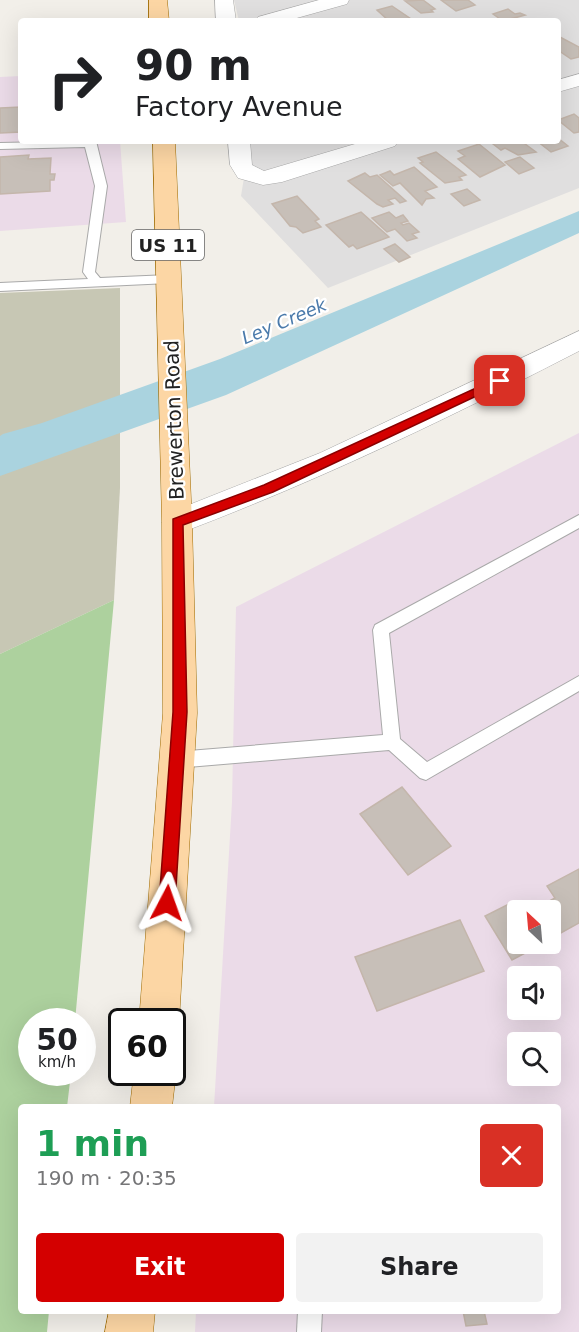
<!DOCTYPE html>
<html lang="en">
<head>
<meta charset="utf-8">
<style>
	:root { --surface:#fff; --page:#f2f2f2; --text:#202124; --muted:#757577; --accent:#d40000 }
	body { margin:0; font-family:"DejaVu Sans",sans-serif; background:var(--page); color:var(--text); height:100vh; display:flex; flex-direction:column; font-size:22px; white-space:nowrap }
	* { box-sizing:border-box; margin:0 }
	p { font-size:20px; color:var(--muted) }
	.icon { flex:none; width:33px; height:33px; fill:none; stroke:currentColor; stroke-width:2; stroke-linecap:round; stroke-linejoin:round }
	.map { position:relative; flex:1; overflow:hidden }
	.side { position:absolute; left:18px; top:1104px; width:543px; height:210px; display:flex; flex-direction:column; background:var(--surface); border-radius:6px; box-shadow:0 6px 24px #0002 }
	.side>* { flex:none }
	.top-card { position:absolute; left:18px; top:18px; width:543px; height:126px; border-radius:6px; box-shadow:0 6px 24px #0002; background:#fff; color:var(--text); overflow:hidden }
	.needle { width:39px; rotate:334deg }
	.fabs { position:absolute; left:507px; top:900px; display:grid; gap:12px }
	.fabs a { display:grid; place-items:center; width:54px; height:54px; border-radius:6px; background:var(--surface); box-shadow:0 6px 24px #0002; font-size:30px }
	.speed { position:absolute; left:18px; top:1008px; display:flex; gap:12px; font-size:30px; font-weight:700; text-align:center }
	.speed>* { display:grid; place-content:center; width:78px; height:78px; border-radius:50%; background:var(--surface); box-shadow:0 6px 24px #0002; line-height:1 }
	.speed small { font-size:15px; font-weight:400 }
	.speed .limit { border:3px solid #111; border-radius:9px; background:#fff; color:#111 }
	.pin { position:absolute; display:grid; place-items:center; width:51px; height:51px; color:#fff; margin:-26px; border-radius:12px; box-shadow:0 3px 9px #0006 }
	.me { position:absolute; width:66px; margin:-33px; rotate:4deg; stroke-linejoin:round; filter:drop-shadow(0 0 4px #0008) }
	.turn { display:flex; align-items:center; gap:21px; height:126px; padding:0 18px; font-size:27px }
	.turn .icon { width:78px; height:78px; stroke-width:2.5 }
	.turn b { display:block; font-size:42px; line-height:51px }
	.round { display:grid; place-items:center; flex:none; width:63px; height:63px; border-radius:6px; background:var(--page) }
	.head { display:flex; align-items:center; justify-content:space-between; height:102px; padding:0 18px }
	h1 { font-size:36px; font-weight:800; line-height:45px; color:#1e9e55 }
	.cta { display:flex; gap:12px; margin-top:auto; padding:12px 18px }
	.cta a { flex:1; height:69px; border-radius:6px; background:var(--accent); color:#fff; font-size:24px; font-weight:800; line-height:69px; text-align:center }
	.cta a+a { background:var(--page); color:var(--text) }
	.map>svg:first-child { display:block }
	.residential { fill:#e0dfdf }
	.industrial { fill:#ebdbe8; fill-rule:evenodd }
	.construction { fill:#c7c7b4 }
	.forest { fill:#add19e }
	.water { fill:#aad3df }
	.building { fill:#c7bfb8; stroke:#c4b6ab; stroke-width:1.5 }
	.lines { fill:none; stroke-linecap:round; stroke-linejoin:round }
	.service-casing { stroke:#a9a9a9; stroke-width:2 }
	.minor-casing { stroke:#a9a9a9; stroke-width:1 }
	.tertiary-casing { stroke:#a9a9a9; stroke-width:1 }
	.primary-casing { stroke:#a06b00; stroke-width:1 }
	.service { fill:#fff; fill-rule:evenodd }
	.minor { fill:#fff; fill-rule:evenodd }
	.tertiary { fill:#fff; fill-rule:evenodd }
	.primary { fill:#fcd6a4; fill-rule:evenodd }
	.route { fill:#d40000; stroke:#8a0000; stroke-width:1.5 }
	.labels { text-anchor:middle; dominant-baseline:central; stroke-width:4.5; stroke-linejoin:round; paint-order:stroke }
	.shield { fill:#fff; stroke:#646464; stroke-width:1.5 }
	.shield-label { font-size:18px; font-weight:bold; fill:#222 }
	.far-water-label { font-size:18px; font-style:italic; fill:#4a7aab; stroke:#fff }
	.street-label { font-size:20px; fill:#222; stroke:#fff }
</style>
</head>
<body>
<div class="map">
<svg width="579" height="1332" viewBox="0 0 579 1332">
	<rect width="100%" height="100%" fill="#f2efe9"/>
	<polygon class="residential" points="234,0 579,0 579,188 328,288 241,196 250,141 558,141 558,21 239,21"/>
	<g class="industrial">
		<polygon points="21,76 21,141 120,141 126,222 0,231 0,77"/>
		<path d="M579,433V1332H195L196,1311H558V1107H214L232,802L236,607ZM518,910H550V944H518ZM518,976H550V1010H518ZM518,1042H550V1076H518Z"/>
	</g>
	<polygon class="construction" points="120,288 120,488 114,600 0,654 0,293"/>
	<polygon class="forest" points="114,600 75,1021 32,1022 32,1072 71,1073 67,1107 21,1107 21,1311 49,1311 47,1332 0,1332 0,654"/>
	<polygon class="water" points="579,211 579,233 226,395 0,476 0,436 3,434 42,423 220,359"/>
	<g class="building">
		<polygon points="423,0 435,9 431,10 433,12 421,13 405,1"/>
		<polygon points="441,0 468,0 475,5 456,11"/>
		<polygon points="392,6 411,19 389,21 377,10"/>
		<polygon points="508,9 515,14 520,13 525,15 503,21 493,14"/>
		<polygon points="558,36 579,47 579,57 571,59 558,50"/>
		<polygon points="21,107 21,132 0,133 0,108"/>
		<polygon points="574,114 579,118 579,132 574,133 558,120"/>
		<polygon points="558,138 568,146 551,152 537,141 558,141"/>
		<polygon points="495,141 521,141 536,152 518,155 505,148 501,150 493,144 497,142"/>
		<polygon points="479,144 505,165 480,177 458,159 465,156 458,151"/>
		<polygon points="436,152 466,175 459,177 462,180 445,183 420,163 423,162 418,158"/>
		<polygon points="29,155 28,159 51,158 50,174 55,174 54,180 50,180 50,191 0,194 0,157"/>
		<polygon points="520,157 534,168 519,174 505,162"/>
		<polygon points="414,167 437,187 425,191 434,198 426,199 422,205 400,183 393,186 380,175 390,171 394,175"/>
		<polygon points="365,173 370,177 377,175 406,201 400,203 395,198 388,200 393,204 383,207 377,204 348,181"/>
		<polygon points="467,189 480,200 464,206 451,194"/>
		<polygon points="297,196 319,219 315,221 321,227 303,233 296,227 290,226 272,204"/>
		<polygon points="361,212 389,237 357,249 353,245 349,247 326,225"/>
		<polygon points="389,212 396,218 403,215 408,221 401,223 403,225 409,223 419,232 412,234 417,238 407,241 395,229 387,232 372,218"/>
		<polygon points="395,244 410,257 399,262 384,249"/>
		<polygon points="402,787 451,846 408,875 360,814"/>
		<polygon points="579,869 579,923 550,939 550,910 533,910 555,898 547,886"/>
		<polygon points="509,904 518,917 518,944 542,944 512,960 485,916"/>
		<polygon points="460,920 484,971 377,1011 355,957"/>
		<polygon points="463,1311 484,1311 487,1324 466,1326"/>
	</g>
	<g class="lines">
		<defs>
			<g id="service">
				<polygon points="96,141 107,186 95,272 100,278 169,275 175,279 169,283 0,291 0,283 88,279 83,272 95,186 85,147 0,149 0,143"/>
				<polygon points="579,515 579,528 389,633 400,739 427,762 579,676 579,691 426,780 420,778 389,750 176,768 170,765 167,760 170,755 176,752 383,735 373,630 375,625"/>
				<polygon points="298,1311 322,1311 321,1332 297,1332"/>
			</g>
			<g id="minor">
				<polygon points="215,0 233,0 236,21 216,21"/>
				<polygon points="319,0 349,0 347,4 286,21 255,21 258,17"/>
				<polygon points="579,74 579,86 558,92 558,80"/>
				<polygon points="228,141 250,141 252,165 264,171 365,141 398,141 395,146 282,182 263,185 238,178 230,165"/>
			</g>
			<path id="tertiary" d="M579,331V351C451,417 322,479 188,530L177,533L166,530L162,522L166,514L320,453Z"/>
			<g id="primary">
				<polygon points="149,0 167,0 169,21 149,21"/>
				<polygon points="153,141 175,141 192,522 197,713 179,1022 172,1037 172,1022 139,1022 163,713 162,522"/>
				<polygon points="172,1064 176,1072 172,1107 130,1107 134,1072 172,1072"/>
				<polygon points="109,1311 155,1311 153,1332 105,1332"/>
			</g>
		</defs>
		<use href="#service" class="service-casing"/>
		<use href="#minor" class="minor-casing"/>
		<use href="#tertiary" class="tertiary-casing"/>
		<use href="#primary" class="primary-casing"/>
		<use href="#service" class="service"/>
		<use href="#minor" class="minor"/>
		<use href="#tertiary" class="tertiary"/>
		<use href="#primary" class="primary"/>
	</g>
	<polygon class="route" points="500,377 504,378 504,383 273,492 183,525 187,712 175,903 173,908 167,910 162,908 159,903 173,712 173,519 264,485"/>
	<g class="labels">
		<rect class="shield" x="132" y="230" width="72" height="30" rx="4.5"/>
		<g class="shield-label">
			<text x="168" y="245">US 11</text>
		</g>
		<g class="far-water-label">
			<text transform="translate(284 321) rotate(-23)">Ley Creek</text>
		</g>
		<g class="street-label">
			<text transform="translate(174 420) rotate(-92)">Brewerton Road</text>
		</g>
	</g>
</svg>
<div class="fabs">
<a><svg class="needle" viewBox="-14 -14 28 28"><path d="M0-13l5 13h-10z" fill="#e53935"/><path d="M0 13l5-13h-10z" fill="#757577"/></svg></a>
<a><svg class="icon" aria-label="sound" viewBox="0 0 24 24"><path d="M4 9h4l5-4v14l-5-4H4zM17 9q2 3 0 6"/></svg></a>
<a><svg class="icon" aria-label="search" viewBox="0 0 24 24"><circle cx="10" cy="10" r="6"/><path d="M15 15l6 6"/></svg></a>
</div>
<div class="speed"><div>50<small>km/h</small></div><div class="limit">60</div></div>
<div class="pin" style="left:500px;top:381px;background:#d93025"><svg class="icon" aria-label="arrive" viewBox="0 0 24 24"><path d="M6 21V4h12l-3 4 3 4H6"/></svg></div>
<svg class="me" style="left:167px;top:903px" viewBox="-20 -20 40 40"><path d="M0-17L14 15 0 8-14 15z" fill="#d40000" stroke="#fff" stroke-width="4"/></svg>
<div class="top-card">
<div class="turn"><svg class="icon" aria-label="right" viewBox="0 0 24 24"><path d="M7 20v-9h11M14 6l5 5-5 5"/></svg><div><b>90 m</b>Factory Avenue</div></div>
</div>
<section class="side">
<div class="head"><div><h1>1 min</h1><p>190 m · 20:35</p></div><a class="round" style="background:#d93025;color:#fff"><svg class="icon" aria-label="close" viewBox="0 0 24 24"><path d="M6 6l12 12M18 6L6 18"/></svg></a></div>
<div class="cta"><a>Exit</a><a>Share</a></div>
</section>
</div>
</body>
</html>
